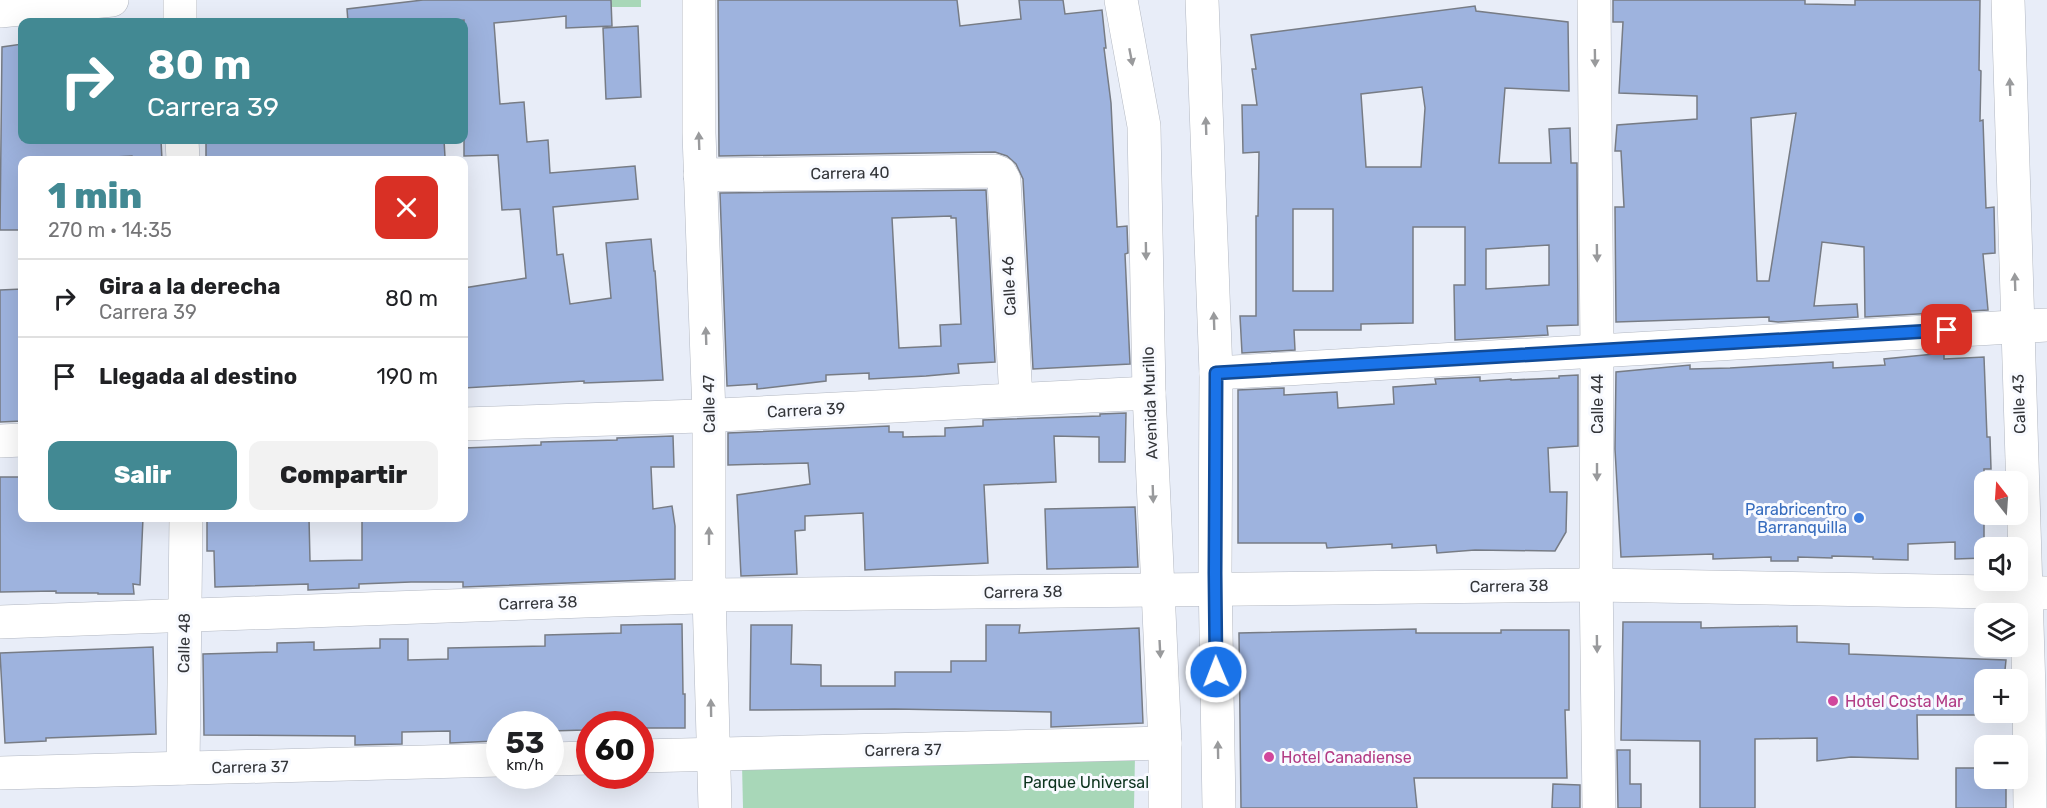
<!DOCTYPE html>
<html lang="es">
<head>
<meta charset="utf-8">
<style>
	:root { --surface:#fff; --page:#f2f2f2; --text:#202124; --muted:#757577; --line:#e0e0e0; --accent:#428993 }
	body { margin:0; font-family:Rubik,sans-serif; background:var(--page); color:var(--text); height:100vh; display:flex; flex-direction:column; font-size:22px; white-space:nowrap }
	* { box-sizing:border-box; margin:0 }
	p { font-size:20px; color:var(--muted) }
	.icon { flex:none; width:33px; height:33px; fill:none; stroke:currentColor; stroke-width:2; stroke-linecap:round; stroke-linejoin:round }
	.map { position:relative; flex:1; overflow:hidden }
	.panel { position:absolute; left:18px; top:156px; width:450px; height:366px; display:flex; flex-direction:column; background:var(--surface); border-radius:12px; box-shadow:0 6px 24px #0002 }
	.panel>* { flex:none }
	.hud { position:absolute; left:18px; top:18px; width:450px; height:126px; border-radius:12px; box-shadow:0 6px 24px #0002; background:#428993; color:#fff; overflow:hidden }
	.needle { width:39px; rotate:343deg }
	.buttons { position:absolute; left:1974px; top:471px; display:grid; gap:12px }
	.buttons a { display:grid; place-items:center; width:54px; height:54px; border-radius:12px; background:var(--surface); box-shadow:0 6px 24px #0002; font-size:30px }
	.speed { position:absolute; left:486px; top:711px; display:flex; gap:12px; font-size:30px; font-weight:700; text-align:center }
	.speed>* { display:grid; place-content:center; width:78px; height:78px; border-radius:50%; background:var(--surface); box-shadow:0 6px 24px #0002; line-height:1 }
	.speed small { font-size:15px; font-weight:400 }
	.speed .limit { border:9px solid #d22; background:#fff; color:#111 }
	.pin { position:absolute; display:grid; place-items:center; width:51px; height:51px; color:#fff; margin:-26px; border-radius:12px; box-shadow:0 3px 9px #0006 }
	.me { position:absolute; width:66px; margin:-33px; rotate:359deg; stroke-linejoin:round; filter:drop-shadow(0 0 4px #0008) }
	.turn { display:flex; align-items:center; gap:21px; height:126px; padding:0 30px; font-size:27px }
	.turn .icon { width:78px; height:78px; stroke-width:2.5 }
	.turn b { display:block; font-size:42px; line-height:51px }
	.round { display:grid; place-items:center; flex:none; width:63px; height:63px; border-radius:12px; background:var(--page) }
	.summary { display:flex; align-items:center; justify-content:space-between; height:102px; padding:0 30px }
	h1 { font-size:36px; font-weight:800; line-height:45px; color:var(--accent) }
	.primary-button { display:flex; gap:12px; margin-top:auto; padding:12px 30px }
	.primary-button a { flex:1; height:69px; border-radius:12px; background:var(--accent); color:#fff; font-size:24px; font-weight:800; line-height:69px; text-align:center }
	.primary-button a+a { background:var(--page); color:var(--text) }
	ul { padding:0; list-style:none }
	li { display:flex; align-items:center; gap:18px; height:78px; padding:0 30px; border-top:2px solid var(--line) }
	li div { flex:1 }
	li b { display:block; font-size:22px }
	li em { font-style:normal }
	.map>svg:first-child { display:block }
	.green { fill:#a8d7b8 }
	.building { fill:#9eb3de; stroke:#777c85; stroke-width:1.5; fill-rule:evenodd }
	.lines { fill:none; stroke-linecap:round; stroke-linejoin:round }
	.minor-casing { stroke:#b2b7c1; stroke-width:34 }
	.major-casing { stroke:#b2b7c1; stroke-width:34 }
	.minor { stroke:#fff; stroke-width:33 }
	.major { stroke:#fff; stroke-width:33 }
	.oneway { fill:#999a9c }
	.route-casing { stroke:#114b97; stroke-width:15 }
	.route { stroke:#1a73e8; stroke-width:10 }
	.shop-dot { fill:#3f7fe0; stroke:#f8faff; stroke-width:2 }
	.hotel-dot { fill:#d1479c; stroke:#f8faff; stroke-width:2 }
	.labels { text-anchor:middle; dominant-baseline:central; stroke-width:6; stroke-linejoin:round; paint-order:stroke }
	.street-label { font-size:16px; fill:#333539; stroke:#f8faff }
	.shop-label { font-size:16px; fill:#366cbe; stroke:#f8faff; text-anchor:end }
	.hotel-label { font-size:16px; fill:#b23c85; stroke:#f8faff; text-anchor:start }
	.park-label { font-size:16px; fill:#0c331e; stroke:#f8faff }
</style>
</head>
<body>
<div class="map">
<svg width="2047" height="808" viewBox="0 0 2047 808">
	<rect width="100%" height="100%" fill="#e8edf8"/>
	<g class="green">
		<polygon points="608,0 641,0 641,7 609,7"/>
		<polygon points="1135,755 1134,808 743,808 742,764"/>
	</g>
	<g class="building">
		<polygon points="423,0 611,0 612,26 566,28 566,16 494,23 500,104 524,102 527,142 548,140 550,173 635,166 638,199 553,207 557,255 563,254 570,304 611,298 606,243 651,239 654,271 655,271 663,380 584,383 584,381 464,388 464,288 526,278 520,209 502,210 498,155 464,156 464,20 440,22 348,22 347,9"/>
		<polygon points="718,0 957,0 960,26 1021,19 1019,0 1063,0 1065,14 1102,10 1106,48 1104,48 1111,103 1117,227 1127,226 1128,253 1125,254 1130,364 1033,369 1023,179 1016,164 1007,156 995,152 719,156"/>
		<path d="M1613,0H1805V4L1855,5V0H1980L1979,70L1981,71L1980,121L1983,120L1986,208L1994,207L1995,253L1983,254L1988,310L1865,317L1864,247L1822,242L1814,306L1857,304L1858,317L1778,322L1769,321V317L1616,322L1615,207H1624L1621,151H1615L1617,125L1697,119V96L1619,93L1623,22H1613ZM1796,113L1769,281H1757L1751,118Z"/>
		<path d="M1475,6L1476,11L1568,22L1569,91L1505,88L1499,163H1551L1549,129L1570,128L1571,163H1577L1578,325L1547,326L1548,335L1455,340L1454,285H1465V227H1413V323L1361,324V330H1294L1295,350L1242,353L1240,316H1256V216H1258L1259,152L1243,153L1242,105H1257L1252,69H1256L1251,35ZM1422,87L1425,108L1421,167H1366L1361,94ZM1293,209H1333V291H1293ZM1549,245V285L1486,289V249Z"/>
		<polygon points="638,26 641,97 606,99 603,28"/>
		<polygon points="22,44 22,140 161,140 162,160 133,160 132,156 60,160 22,160 22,230 0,230 2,47"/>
		<polygon points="206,140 444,140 445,157 385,159 385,160 206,160"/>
		<path d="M986,190L995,362L958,364L959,373L926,376L869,379V373L826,375V381L757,389V384L727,386L720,193ZM951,216V218H956L961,324L940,325L941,346L899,348L892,218Z"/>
		<polygon points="22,289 22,421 0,422 0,290"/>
		<polygon points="1944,353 1944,359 1984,357 1987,437 1990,437 1991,469 1984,469 1984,558 1955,559 1955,542 1908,544 1908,560 1873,559 1873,557 1832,556 1832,558 1798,557 1798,561 1771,561 1771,557 1713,559 1713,554 1621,557 1615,449 1616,372 1690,365 1690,369 1730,368 1833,362 1833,368 1885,365 1884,359"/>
		<polygon points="1578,375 1578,446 1548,448 1550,492 1567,492 1566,532 1555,551 1475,550 1437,553 1436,545 1392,548 1392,544 1327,548 1326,543 1238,543 1238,390 1284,388 1284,395 1337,392 1338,408 1394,404 1393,387 1436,384 1435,379 1480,377 1480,381 1511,379 1511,380 1559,378 1559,376"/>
		<polygon points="1126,413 1125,462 1099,462 1099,437 1054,436 1056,482 984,485 988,563 865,570 863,513 805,516 805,530 795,531 797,574 741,576 737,495 810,484 808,463 728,465 728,433 889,426 889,432 903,432 903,437 945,436 945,428 983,426 983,420 1100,416 1100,414"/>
		<polygon points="673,436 674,467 651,467 653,509 672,506 675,526 675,579 463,587 463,582 411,582 359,584 359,588 308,590 308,584 215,587 214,551 207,551 207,521 212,520 212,518 309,518 310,561 362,560 362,518 464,518 464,448 541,445 541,442 617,440 617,438"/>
		<polygon points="0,477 22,477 22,518 143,518 140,585 133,584 134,594 98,594 98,593 56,593 56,591 0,592"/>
		<polygon points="1135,507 1138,567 1047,569 1045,509"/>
		<polygon points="1623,622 1701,622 1701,628 1797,626 1797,642 1849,644 1849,654 2006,660 2004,680 1984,680 1984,712 2001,712 2001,715 1917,715 1918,759 1851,757 1817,761 1817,738 1755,739 1755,808 1700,808 1700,741 1621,740"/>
		<polygon points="682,624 683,694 685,694 685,728 640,728 640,724 590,724 590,728 585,728 585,730 550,731 550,724 500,724 500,736 496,736 496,741 450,743 450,731 402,732 402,744 355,745 355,736 204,735 203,654 277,652 277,643 314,642 314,650 380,648 380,639 408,639 408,660 448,659 448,648 545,646 545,635 621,633 621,625"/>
		<polygon points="751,625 792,625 791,664 821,665 821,686 895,686 895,672 951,672 951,661 986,661 986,625 1020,625 1019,633 1139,628 1143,723 1051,727 1051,712 895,709 750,710"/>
		<polygon points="1416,629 1416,633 1501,633 1501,630 1569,630 1569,710 1565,710 1567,778 1414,778 1417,808 1241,808 1239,633"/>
		<polygon points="153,647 156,734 46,738 46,741 5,743 0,653"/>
		<polygon points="1617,750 1630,750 1630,784 1641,784 1641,808 1618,808"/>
		<polygon points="1956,768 1984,768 1984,778 2006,778 2006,808 1956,808"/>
		<polygon points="1553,784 1580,785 1580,808 1552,808"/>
	</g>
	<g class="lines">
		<defs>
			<g id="minor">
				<polyline points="180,0 180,22"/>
				<polyline points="699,0 699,133 709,415 709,595 715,808"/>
				<polyline points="1594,0 1597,351 1596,572 1599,808"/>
				<polyline points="2008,0 2029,690 2030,808"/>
				<polyline points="0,11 112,0"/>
				<polyline points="182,140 183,160"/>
				<polyline points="700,175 995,171 1000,173 1004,180 1016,399"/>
				<polyline points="1216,373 2047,325"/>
				<polyline points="464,424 699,416 1149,393"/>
				<polyline points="0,441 22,440"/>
				<polyline points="640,756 1165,743"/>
				<polyline points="550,759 590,758"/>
				<polyline points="183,768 186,518"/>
				<polyline points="0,773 500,760"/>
			</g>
			<g id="major">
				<polyline points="1121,0 1144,126 1149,393 1165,743 1165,808"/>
				<polyline points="1202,0 1216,373 1215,573 1219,808"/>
				<polyline points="0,622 697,597 709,595 1596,585 2047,593"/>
			</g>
		</defs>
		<use href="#minor" class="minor-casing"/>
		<use href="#major" class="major-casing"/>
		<use href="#minor" class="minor"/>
		<use href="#major" class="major"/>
	</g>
	<defs><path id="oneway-solid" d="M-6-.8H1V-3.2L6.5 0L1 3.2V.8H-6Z" transform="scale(1.5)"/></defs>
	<g class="oneway">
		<use href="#oneway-solid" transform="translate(1131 57) rotate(79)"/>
		<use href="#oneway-solid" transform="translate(1595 58) rotate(89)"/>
		<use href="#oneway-solid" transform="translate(2010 87) rotate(-92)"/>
		<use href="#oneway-solid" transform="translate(1206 126) rotate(-92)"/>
		<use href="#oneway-solid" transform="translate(699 141) rotate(-92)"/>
		<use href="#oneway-solid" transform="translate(1146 251) rotate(89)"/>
		<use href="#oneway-solid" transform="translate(1597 253) rotate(89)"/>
		<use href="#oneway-solid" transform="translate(2015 282) rotate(-92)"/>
		<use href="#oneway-solid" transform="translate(1214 321) rotate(-92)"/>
		<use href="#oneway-solid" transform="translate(706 336) rotate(-92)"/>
		<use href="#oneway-solid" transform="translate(1597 472) rotate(90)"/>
		<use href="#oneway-solid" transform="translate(1153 494) rotate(88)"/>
		<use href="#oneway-solid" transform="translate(709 536) rotate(-90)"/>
		<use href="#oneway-solid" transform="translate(1597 644) rotate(89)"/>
		<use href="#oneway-solid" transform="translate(1160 649) rotate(87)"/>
		<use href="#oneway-solid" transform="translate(711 708) rotate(-91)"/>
		<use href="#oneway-solid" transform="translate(1218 750) rotate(-91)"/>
	</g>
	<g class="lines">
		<defs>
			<polyline id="route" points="1216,672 1215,573 1216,373 1947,330"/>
		</defs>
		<use href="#route" class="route-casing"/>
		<use href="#route" class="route"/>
	</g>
	<circle class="shop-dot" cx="1859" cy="518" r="6"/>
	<g class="hotel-dot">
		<circle cx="1833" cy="701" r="6"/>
		<circle cx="1269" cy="757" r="6"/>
	</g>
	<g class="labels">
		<g class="street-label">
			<text transform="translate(850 173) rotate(-1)">Carrera 40</text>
			<text transform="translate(1009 286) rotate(-93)">Calle 46</text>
			<text transform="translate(1150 403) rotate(-92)">Avenida Murillo</text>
			<text transform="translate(709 404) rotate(-91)">Calle 47</text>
			<text transform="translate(1597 404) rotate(-90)">Calle 44</text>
			<text transform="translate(2019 404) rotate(-92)">Calle 43</text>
			<text transform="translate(806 410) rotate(-3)">Carrera 39</text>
			<text transform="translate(1509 586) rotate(-1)">Carrera 38</text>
			<text transform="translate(1023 592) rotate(-1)">Carrera 38</text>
			<text transform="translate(538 603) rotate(-2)">Carrera 38</text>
			<text transform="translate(184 643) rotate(-89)">Calle 48</text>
			<text transform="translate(903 750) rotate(-1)">Carrera 37</text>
			<text transform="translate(250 767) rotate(-1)">Carrera 37</text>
		</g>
		<g class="shop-label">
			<text x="1847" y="509">Parabricentro<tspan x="1847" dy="18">Barranquilla</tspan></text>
		</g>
		<g class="hotel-label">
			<text x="1845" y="701">Hotel Costa Mar</text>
			<text x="1281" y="757">Hotel Canadiense</text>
		</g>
		<g class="park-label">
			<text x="1086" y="782">Parque Universal</text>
		</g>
	</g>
</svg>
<div class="buttons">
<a><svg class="needle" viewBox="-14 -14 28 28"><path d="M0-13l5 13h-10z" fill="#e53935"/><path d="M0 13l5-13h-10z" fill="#757577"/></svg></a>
<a><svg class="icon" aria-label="sound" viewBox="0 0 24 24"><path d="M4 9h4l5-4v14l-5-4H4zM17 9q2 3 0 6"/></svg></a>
<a><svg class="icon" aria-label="layers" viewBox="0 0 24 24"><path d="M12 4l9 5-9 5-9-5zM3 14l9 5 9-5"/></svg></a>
<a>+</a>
<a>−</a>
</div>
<div class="speed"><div>53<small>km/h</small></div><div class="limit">60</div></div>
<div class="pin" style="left:1947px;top:330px;background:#d93025"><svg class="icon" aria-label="arrive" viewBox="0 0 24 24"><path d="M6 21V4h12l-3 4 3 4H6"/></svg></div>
<svg class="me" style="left:1216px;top:672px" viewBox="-20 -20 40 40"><circle r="17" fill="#1a73e8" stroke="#fff" stroke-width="3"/><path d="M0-11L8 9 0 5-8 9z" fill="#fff"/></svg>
<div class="hud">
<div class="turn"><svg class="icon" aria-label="right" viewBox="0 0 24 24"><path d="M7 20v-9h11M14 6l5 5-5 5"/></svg><div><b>80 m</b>Carrera 39</div></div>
</div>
<section class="panel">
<div class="summary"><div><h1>1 min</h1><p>270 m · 14:35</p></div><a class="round" style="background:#d93025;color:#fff"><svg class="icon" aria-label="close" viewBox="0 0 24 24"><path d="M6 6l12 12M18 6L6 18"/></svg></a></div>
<ul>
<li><svg class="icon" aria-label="right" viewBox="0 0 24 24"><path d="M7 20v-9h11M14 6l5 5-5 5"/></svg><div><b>Gira a la derecha</b><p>Carrera 39</p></div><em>80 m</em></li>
<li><svg class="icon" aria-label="arrive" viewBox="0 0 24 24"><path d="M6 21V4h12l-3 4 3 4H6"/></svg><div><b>Llegada al destino</b></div><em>190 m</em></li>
</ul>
<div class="primary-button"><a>Salir</a><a>Compartir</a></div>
</section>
</div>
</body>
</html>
